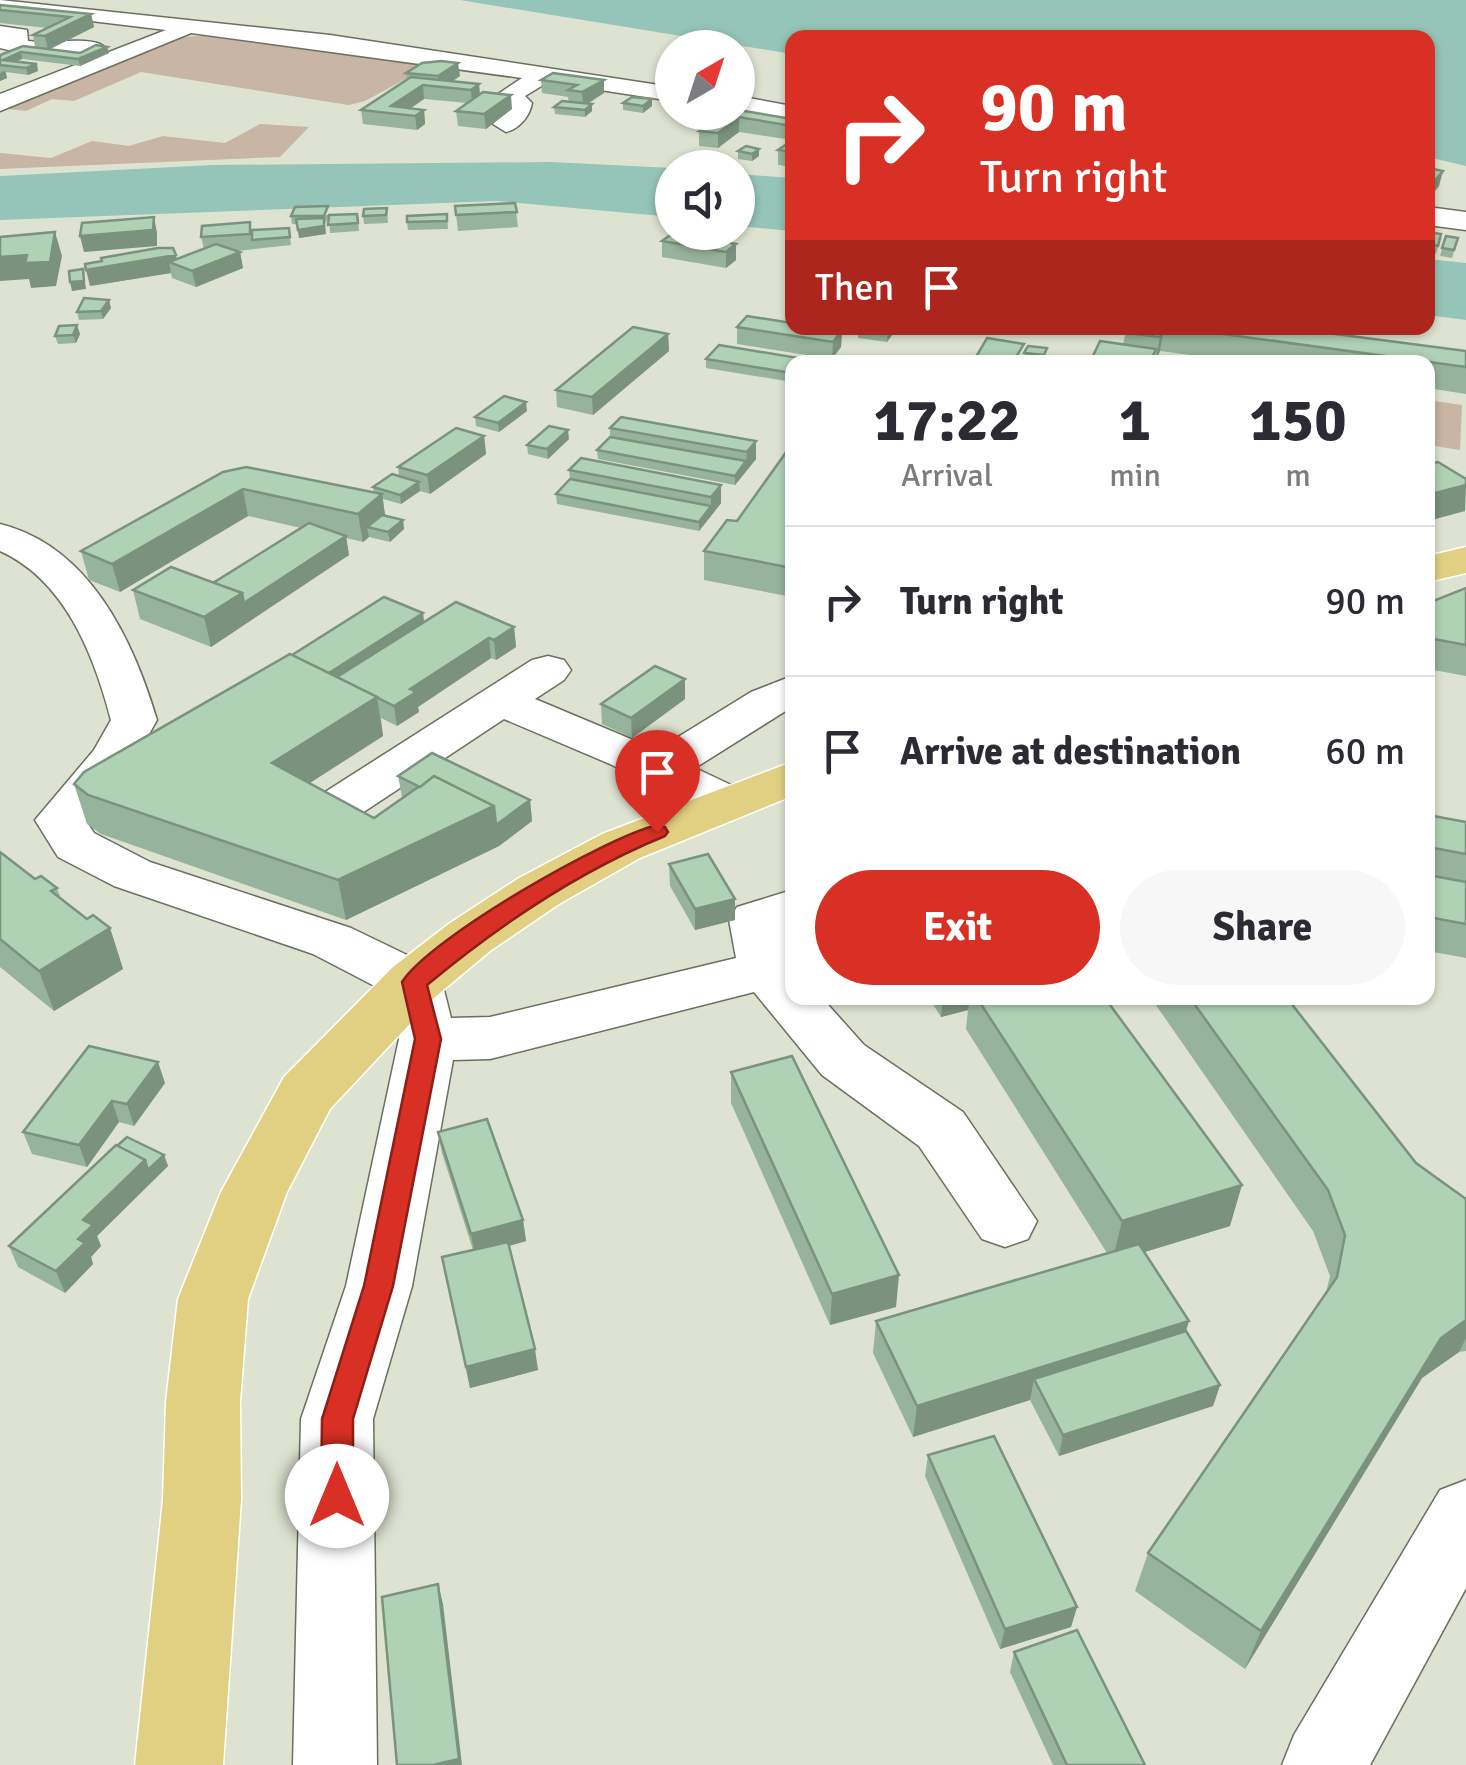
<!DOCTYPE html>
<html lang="en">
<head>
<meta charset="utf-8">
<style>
	:root { --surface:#fff; --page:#f7f7f7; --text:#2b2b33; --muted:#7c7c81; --line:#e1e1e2; --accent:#d93025 }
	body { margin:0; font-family:Signika,sans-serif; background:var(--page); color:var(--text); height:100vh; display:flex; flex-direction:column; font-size:38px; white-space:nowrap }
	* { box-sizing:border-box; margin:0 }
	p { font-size:32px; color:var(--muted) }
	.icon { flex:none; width:55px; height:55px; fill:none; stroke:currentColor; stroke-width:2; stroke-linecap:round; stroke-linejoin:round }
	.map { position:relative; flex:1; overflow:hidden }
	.side { position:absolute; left:785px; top:355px; width:650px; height:650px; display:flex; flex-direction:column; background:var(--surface); border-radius:20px; box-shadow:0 2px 8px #0004 }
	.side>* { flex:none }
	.top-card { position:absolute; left:785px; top:30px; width:650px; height:305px; border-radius:20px; box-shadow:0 2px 8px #0004; background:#d93025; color:#fff; overflow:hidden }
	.needle { width:65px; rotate:39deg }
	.tools { position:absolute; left:655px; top:30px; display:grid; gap:20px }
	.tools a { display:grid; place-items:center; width:100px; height:100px; border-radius:50%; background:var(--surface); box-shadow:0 2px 8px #0004; font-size:50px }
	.pin { position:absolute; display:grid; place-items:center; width:85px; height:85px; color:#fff; margin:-102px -42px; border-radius:50% 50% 50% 0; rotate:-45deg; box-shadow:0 0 10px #0007 }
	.pin .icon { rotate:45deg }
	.me { position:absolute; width:110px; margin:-55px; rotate:0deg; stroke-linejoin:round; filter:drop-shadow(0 0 8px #0008) }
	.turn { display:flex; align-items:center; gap:35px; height:210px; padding:0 30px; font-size:45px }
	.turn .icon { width:130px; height:130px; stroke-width:2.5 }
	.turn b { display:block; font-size:70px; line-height:85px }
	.then { display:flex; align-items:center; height:95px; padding:0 30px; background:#0003; gap:20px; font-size:38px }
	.eta { display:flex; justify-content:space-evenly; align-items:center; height:170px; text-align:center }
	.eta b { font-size:60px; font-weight:800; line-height:70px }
	.action { display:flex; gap:20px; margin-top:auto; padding:20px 30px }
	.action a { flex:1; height:115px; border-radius:60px; background:var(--accent); color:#fff; font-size:40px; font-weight:800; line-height:115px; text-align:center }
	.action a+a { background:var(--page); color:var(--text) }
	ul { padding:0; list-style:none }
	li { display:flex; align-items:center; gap:30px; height:150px; padding:0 30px; border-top:2px solid var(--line) }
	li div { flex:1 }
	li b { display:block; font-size:38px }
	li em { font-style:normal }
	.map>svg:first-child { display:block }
	.green { fill:#c8b5a3 }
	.water { fill:#95c5b8 }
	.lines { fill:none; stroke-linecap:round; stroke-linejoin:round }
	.minor-casing { stroke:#6a6f5f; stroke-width:3 }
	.major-casing { stroke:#fff; stroke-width:3 }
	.minor { fill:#fff; fill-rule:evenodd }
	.major { fill:#e2d082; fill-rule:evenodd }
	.wall { fill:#96b49b }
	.shaded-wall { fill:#7a927e }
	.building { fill:#afd1b4; stroke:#7a927e; stroke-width:2.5 }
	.route { fill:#d93025; stroke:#8d1f18; stroke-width:2.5 }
</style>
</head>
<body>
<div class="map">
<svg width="1466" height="1765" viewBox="0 0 1466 1765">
	<rect width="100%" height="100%" fill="#dde3d0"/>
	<g class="green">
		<polygon points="203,36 430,66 365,101 349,105 141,72 74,101 52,99 26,111 1,108 175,37"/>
		<polygon points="260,124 309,127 280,157 0,169 0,153 51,158 92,141 129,146 163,136 225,143"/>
		<polygon points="1428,400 1462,405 1460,450 1428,445"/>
	</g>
	<g class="water">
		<polygon points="460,0 1466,0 1466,166 1428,157 1428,38 792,38 792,54"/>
		<polygon points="551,162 672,168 672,217 497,201 0,220 0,176 213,165"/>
		<polygon points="738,174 792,178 792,231 738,226"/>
		<polygon points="1428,259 1466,263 1466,320 1428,315"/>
	</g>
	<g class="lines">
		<defs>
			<g id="minor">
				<path d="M0,0L330,35L672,87V101L548,82L525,96L532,103C530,116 519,129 506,132L493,124L506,106L495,96L522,78L191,33L0,111V94L166,30L0,10Z"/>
				<path d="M0,26L27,30L28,41C48,44 91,36 103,46L99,51C65,59 34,57 0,48Z"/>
				<polygon points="738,96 792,106 792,120 738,111"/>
				<polygon points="1428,207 1466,212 1466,230 1428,225"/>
				<path d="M0,524C89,546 133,639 157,720L131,766L86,821L94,833L150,862L351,928L434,968L442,982L451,1018L490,1017L736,958L729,920L737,907L792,890V927L785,929L792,964V998H822L864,1045L963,1112L1037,1221L1028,1239L1005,1247L982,1239L919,1146L822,1075L754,992L490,1059L453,1060L412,1286L373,1419L377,1765H293L301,1419L346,1286L399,1039L388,993L313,954L114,886L58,857L35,820L94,750L111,720C94,655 65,580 0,551Z"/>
				<polygon points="548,656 564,660 571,670 564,680 535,699 657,750 751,692 792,676 792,707 695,768 746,792 753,803 746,814 728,818 710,814 610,764 504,719 347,823 329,828 311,823 304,812 311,801 532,660"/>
				<polygon points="1466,1480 1466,1588 1370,1765 1282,1765 1294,1735 1440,1490"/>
			</g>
			<g id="major">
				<polygon points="1466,547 1466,573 1428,582 1428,556"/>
				<polygon points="792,762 792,796 640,858 559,904 490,951 435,997 330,1109 287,1192 248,1299 240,1402 241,1500 223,1765 135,1765 163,1500 166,1402 178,1299 221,1192 284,1077 393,967 450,923 519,878 602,834"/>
			</g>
		</defs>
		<use href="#minor" class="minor-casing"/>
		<use href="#major" class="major-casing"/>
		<use href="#minor" class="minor"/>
		<use href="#major" class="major"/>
	</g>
	<g class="wall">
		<polygon points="0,5 91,14 94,27 50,49 80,53 107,47 109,53 80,66 22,59 17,61 38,71 28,75 6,72 7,78 0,81 0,55 35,47 33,35 48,28 0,23"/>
		<polygon points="406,73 460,76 452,82 479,84 480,95 512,109 486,129 458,126 456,111 467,103 424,99 411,108 424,110 425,124 417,130 363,124 361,110 407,80"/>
		<polygon points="541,80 604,80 604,93 588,104 592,111 585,117 555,114 554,107 569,102 568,97 542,93"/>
		<polygon points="652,99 652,106 643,113 623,110 623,103"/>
		<polygon points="724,112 792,119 792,140 739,132 718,148 699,146 699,131"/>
		<polygon points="792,142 792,167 778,165 778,150"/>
		<polygon points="759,149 759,156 752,161 738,159 738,151"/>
		<polygon points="515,203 518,227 458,231 455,206"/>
		<polygon points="387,208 388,223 364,224 363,216"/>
		<polygon points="447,214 448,229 408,230 407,222"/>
		<polygon points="329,215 358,221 359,231 330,233 329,216 325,224 326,234 299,238 297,224 292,224 291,216"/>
		<polygon points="289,228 291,245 237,251 240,252 243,268 196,287 172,278 171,273 90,286 177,259 204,249 201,237 252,230"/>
		<polygon points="1428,232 1441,234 1436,254 1428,252"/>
		<polygon points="1446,236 1458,238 1452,258 1440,256"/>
		<polygon points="662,241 736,244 736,260 726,268 662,257"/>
		<polygon points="111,308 103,319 79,320 77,312"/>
		<polygon points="737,327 842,330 841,347 832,359 737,344"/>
		<polygon points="858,328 897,328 887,342 858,338"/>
		<polygon points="1127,328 1289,328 1466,351 1466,394 1428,388 1428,362 1244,362 1160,351 1156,362 1090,362 1123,344"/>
		<polygon points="80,334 76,343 58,344 55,336"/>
		<polygon points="668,334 669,351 593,415 557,407 556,390"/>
		<polygon points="1028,346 1046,357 1043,362 1025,362 1022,358 1024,358"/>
		<polygon points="706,359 810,360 810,362 792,362 792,382 706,368"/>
		<polygon points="527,411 499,432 476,426 475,417"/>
		<polygon points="610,428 756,441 756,459 735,485 598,459 597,450 610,437"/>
		<polygon points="484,436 486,454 430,494 420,491 401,504 383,499 385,516 403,520 404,529 390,542 369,537 363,542 346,538 349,555 211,647 140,619 133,590 213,583 301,528 248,516 120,592 89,580 81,551 223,472 374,492 373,487 399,476 398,467"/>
		<polygon points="569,439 548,459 528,454 527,445"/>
		<polygon points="792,444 792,597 704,580 704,551 737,521"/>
		<polygon points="569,470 721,485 721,503 699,531 557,504 556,494 570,479"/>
		<polygon points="1466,588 1466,676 1428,669 1428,603"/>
		<polygon points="423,613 424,622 514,627 516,647 496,660 491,658 418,707 419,712 397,726 381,718 383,736 310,783 374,818 404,798 402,797 398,776 530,800 532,821 499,846 346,920 101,834 87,824 74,784 292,655"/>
		<polygon points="685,699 632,738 602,724 601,704"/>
		<polygon points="1428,815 1466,822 1466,958 1428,951"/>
		<polygon points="0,852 35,879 57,888 61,899 87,919 110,928 123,969 54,1011 0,967"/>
		<polygon points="669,864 735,899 735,920 695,930 670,886"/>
		<polygon points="929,998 1105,998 1230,1226 1144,1252 1186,1331 1220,1385 1213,1406 1059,1456 1030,1400 913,1437 873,1353 876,1321 1107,1253 966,1029 968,1010 941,1017"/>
		<polygon points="1151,998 1287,998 1416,1163 1466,1199 1466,1351 1459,1352 1422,1378 1245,1669 1135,1591 1148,1553 1326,1293 1330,1276 1313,1231"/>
		<polygon points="731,1072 896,1307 830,1325 731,1103"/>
		<polygon points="165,1083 134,1126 119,1122 87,1167 32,1154 23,1132"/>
		<polygon points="438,1132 523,1220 526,1241 509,1246 538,1370 470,1388 446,1279 473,1250 442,1153"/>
		<polygon points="164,1155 168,1166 97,1236 101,1246 91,1257 93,1264 65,1293 18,1267 9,1246"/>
		<polygon points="928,1455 1077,1607 1071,1627 1000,1649 925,1476"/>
		<polygon points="1014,1652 1145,1765 1053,1765 1010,1672"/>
	</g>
	<g class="shaded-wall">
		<polygon points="91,14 94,27 48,50 45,36"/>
		<polygon points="107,47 109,53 80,66 78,59"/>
		<polygon points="21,52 22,59 5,66 3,60"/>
		<polygon points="458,63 460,76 443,87 439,87 438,76"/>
		<polygon points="37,64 38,71 28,75 26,68"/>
		<polygon points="5,71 7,78 0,81 0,73"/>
		<polygon points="604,80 604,93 583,106 582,92"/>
		<polygon points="479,84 480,98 472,104 471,90"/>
		<polygon points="423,85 424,99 402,114 391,106"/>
		<polygon points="511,95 512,109 486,129 484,114"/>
		<polygon points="652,99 652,106 643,113 643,106"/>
		<polygon points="592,104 592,111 585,117 585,110"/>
		<polygon points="424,110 425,124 417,130 415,116"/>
		<polygon points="739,117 739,132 718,148 718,133"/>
		<polygon points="759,149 759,156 752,161 752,154"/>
		<polygon points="1443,171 1439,186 1428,200 1431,185"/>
		<polygon points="154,217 157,233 157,246 84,252 80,236"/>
		<polygon points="324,218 326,234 299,238 298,230"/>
		<polygon points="55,232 62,256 56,286 31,288 29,279 0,281 0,257"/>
		<polygon points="736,244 736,260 726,268 726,252"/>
		<polygon points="240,252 243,268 196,287 192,271"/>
		<polygon points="176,255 178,266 169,262 171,273 90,286 86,270"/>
		<polygon points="83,269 86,289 72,291 70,282"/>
		<polygon points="109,300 111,308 103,319 101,311"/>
		<polygon points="77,325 80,334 76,343 73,335"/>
		<polygon points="888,328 897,328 887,342"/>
		<polygon points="1164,328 1160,351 1155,362 1160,337"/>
		<polygon points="842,330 841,347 832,359 833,342"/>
		<polygon points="668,334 669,351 593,415 592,397"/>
		<polygon points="526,402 527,411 499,432 498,423"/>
		<polygon points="568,430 569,439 548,459 547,449"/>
		<polygon points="484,436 486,454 430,494 427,475"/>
		<polygon points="756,441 756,459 735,485 735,476 746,461 747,452"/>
		<polygon points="419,482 420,491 401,504 400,495"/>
		<polygon points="721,485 721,503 711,516 711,497"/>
		<polygon points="1466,485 1465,511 1428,521 1428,495"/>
		<polygon points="243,489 248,516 120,592 112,564"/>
		<polygon points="382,494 386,522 367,527 369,537 363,542 358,514"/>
		<polygon points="711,506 711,516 699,531 699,522"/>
		<polygon points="403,520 404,529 390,542 388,532"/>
		<polygon points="346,536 349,555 211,647 204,617 242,593"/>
		<polygon points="423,613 425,633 347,684 322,677"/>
		<polygon points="514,627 516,647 496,660 494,640"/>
		<polygon points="489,638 491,658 418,707 419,712 397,726 394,706 410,689"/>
		<polygon points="685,679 685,699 632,738 631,718"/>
		<polygon points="377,697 383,736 280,802 272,763"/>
		<polygon points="530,800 532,821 499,846 346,920 338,880 494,806"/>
		<polygon points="735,899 735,920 695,930 695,909"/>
		<polygon points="110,928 123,969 54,1011 39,971"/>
		<polygon points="943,998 970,998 968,1010 941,1017"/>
		<polygon points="158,1062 165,1083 134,1126 127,1104"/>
		<polygon points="112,1101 119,1122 87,1167 79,1145"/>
		<polygon points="164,1155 168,1166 97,1236 101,1246 91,1257 93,1264 65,1293 56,1271 78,1239 83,1220 145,1160"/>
		<polygon points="1242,1185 1230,1226 1112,1262 1122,1221"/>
		<polygon points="523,1220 526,1241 475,1256 471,1234"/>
		<polygon points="899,1275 896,1307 830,1325 832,1294"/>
		<polygon points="1466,1320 1466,1338 1459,1352 1422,1378 1245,1669 1261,1631 1441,1338"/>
		<polygon points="1189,1321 1180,1352 1034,1379 1030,1400 913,1437 917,1406"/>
		<polygon points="535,1349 538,1370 470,1388 466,1367"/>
		<polygon points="1220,1385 1213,1406 1059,1456 1063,1435"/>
		<polygon points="438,1584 443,1604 462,1765 433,1765"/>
		<polygon points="1077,1607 1071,1627 1000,1649 1005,1629"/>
	</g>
	<g class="building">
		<polygon points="0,5 91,14 45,36 33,35 70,17 0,10"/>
		<polygon points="96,45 107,47 78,59 21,52 3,60 37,64 26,68 0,65 0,55 23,46 80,53"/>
		<polygon points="441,61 458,63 438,76 406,73 422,63"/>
		<polygon points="553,73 604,80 582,92 568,90 577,85 541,80"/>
		<polygon points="411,77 479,84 471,90 423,85 391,106 424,110 415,116 361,110"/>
		<polygon points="483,92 511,95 484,114 456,111"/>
		<polygon points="632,97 652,99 643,106 623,103"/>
		<polygon points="562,101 592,104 585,110 554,107"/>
		<polygon points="738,110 792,119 792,126 739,117 718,133 699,131 724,112 738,112"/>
		<polygon points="790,142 792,142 792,152 778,150"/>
		<polygon points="746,146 759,149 752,154 738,151"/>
		<polygon points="1428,168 1443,171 1431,185 1428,185"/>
		<polygon points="515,203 517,212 456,215 455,206"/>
		<polygon points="328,206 324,216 291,216 295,207"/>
		<polygon points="387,208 386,215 363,216 364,209"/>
		<polygon points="357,214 358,223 328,225 329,215"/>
		<polygon points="447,214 447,221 407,222 407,216"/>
		<polygon points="154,217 153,230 80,236 82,223"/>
		<polygon points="324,218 324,226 298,230 296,219"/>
		<polygon points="250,222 250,234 201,237 202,226"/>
		<polygon points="289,228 290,237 252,240 252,230"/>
		<polygon points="55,232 50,262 25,263 27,255 0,257 0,237"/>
		<polygon points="1428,232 1441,234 1438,246 1428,244"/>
		<polygon points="673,233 736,244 726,252 662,241"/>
		<polygon points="1446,236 1458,238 1454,250 1442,248"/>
		<polygon points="216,244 240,252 192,271 169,262"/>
		<polygon points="158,248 173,248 176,255 86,270 85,264 102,261 101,258"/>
		<polygon points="83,269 84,281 70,282 69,271"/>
		<polygon points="84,298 109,300 101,311 77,312"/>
		<polygon points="747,316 792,323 792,328 824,328 842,330 833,342 737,327"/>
		<polygon points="77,325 73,335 55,336 59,326"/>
		<polygon points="633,327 668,334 592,397 556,390"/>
		<polygon points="1127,328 1163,328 1160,337 1125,333"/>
		<polygon points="1179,328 1289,328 1466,351 1466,367"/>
		<polygon points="987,338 1024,344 1016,357 1026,358 1023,362 973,362"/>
		<polygon points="1100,341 1156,349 1150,362 1090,362"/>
		<polygon points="719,345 810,360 808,362 792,362 792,373 706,359"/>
		<polygon points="1028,346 1047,348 1044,355 1024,353"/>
		<polygon points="504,396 526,402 498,423 475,417"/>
		<polygon points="621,417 756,441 747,452 610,428"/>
		<polygon points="549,426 568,430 547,449 527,445"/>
		<polygon points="456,428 484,436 427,475 398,467"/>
		<polygon points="610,437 746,461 735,476 597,450"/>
		<polygon points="792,444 792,568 704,551 727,520 737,521"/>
		<polygon points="581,458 721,485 711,497 569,470"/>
		<polygon points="1438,462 1466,479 1466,485 1428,495 1428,464"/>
		<polygon points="246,467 382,494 358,514 243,489 112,564 81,551 223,472"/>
		<polygon points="392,474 419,482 400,495 373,487"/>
		<polygon points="570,479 711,506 699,522 556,494"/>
		<polygon points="382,515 403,520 388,532 367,527"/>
		<polygon points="309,523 346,536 244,603 242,593 213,583"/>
		<polygon points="171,567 242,593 204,617 133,590"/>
		<polygon points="1466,588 1466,645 1428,638 1428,603"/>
		<polygon points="384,597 423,613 329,673 292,655"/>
		<polygon points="456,602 514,627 494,640 489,638 410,689 416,692 394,706 337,677"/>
		<polygon points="290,654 377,697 272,763 374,818 434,776 494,806 338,880 88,795 74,784 84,772"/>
		<polygon points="655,666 685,679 631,718 601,704"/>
		<polygon points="432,753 530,800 496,825 494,806 434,776 420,787 398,776"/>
		<polygon points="1428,815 1466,822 1466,854 1428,847"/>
		<polygon points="0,852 35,879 41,876 57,888 51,891 87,919 93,915 110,928 39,971 0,939"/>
		<polygon points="708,854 735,899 695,909 669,864"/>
		<polygon points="1428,875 1466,882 1466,924 1428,917"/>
		<polygon points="977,998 1105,998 1242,1185 1122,1221"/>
		<polygon points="1190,998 1287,998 1416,1163 1466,1199 1466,1320 1441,1338 1261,1631 1148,1553 1337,1277 1345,1235 1328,1190"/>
		<polygon points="89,1046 158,1062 127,1104 112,1101 79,1145 23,1132"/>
		<polygon points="792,1056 899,1275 832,1294 731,1072"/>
		<polygon points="487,1119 523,1220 471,1234 438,1132"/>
		<polygon points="127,1137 164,1155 148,1170 145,1160 117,1146"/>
		<polygon points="116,1145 145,1160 83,1220 93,1225 78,1239 85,1243 56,1271 9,1246"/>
		<polygon points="508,1242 535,1349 466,1367 442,1257"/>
		<polygon points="1139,1244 1189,1321 917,1406 876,1321"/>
		<polygon points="1186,1331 1220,1385 1063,1435 1034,1379"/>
		<polygon points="994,1436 1077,1607 1005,1629 928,1455"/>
		<polygon points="438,1584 459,1759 433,1765 397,1765 382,1597"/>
		<polygon points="1077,1630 1145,1765 1067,1765 1014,1652"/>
	</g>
	<path class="route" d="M657,825L665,827L668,832L665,836C577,872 499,925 427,985L441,1039L393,1286L353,1419V1496L348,1507L337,1511L325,1507L321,1496L322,1419L364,1286L415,1039L402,982C430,938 604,838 657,825Z"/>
</svg>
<div class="tools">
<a><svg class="needle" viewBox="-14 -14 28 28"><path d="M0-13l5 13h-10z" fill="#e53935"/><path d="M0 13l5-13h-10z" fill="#7c7c81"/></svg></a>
<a><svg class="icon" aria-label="sound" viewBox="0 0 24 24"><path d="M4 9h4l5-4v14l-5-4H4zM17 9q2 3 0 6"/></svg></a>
</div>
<div class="pin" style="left:657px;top:832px;background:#d93025"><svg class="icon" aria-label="arrive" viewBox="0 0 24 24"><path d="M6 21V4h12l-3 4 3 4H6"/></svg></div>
<svg class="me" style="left:337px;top:1496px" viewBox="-20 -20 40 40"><circle r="19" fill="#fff"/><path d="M0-13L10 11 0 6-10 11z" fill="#d93025"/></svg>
<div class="top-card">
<div class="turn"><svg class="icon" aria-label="right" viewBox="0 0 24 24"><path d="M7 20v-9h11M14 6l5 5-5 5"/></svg><div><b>90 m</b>Turn right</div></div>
<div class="then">Then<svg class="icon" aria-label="arrive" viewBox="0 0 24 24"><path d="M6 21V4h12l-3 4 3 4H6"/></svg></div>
</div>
<section class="side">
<div class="eta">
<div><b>17:22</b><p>Arrival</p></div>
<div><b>1</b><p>min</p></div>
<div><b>150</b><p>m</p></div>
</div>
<ul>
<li><svg class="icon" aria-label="right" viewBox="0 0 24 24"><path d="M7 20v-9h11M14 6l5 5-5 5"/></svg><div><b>Turn right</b></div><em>90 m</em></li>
<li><svg class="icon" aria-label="arrive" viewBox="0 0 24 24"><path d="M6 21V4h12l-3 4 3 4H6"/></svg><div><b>Arrive at destination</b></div><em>60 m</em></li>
</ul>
<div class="action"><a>Exit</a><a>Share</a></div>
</section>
</div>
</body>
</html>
